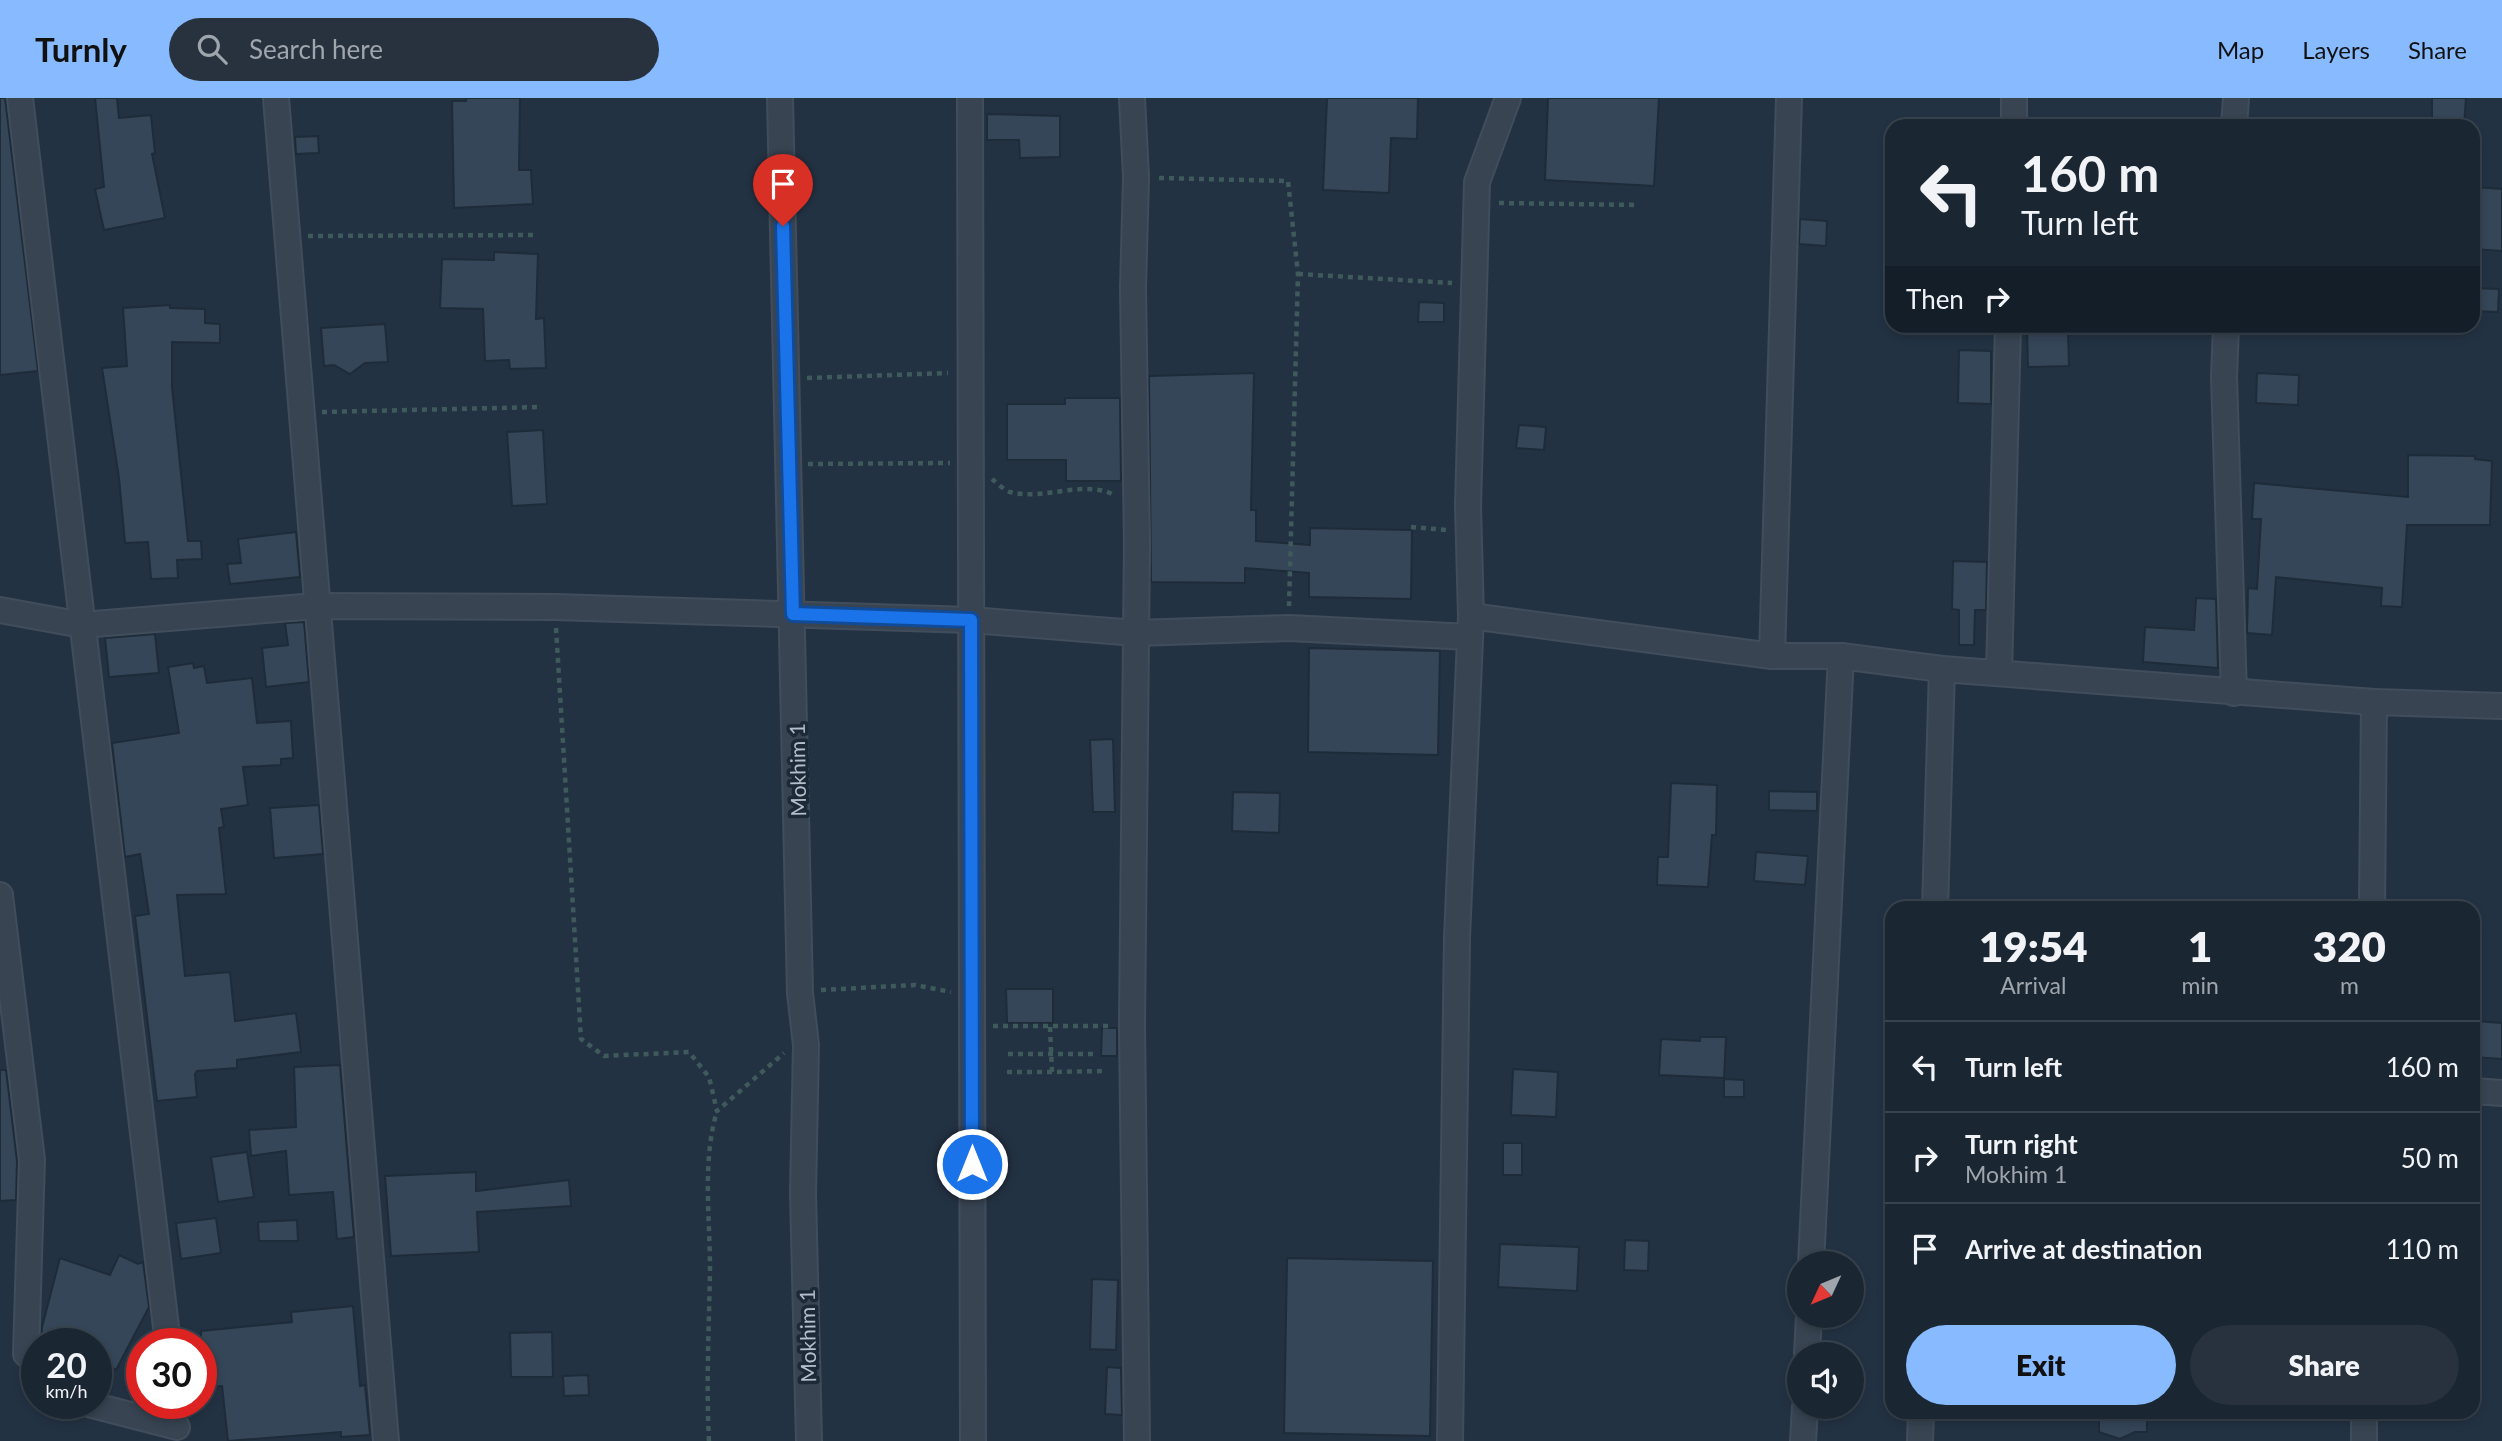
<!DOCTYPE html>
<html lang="en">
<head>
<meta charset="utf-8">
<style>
	:root { --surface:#1a2632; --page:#27323e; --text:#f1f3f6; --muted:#9fa5ac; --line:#38434d; --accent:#87baff }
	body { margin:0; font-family:Lato,sans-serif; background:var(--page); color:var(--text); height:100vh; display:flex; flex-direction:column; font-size:26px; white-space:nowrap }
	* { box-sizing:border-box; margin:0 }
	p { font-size:23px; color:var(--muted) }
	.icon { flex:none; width:38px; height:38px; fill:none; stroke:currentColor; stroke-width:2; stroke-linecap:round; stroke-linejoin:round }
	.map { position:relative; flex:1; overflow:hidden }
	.drawer { position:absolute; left:1885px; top:803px; width:595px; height:518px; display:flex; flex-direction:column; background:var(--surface); border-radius:21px; box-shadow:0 4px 10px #0003,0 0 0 2px var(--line) }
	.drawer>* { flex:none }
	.top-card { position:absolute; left:1885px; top:21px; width:595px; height:214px; border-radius:21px; box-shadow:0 4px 10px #0003,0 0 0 2px var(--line); background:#1a2632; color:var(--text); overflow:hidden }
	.needle { width:46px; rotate:226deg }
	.fabs { position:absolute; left:1787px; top:1153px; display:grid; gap:14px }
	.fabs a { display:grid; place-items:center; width:77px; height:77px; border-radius:50%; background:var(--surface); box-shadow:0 4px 10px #0003,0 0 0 2px var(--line); font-size:35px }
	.speed { position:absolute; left:21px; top:1230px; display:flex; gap:14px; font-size:35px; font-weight:700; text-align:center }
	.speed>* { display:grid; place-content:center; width:91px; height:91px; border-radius:50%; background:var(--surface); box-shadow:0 4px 10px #0003,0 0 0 2px var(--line); line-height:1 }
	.speed small { font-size:18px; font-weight:400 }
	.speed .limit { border:10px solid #d22; background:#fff; color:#111 }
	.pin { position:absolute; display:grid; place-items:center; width:60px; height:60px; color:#fff; margin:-72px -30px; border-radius:50% 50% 50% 0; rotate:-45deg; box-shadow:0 0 7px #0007 }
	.pin .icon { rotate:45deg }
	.me { position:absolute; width:77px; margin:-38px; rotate:0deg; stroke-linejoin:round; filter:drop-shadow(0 0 5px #0008) }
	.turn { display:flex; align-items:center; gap:24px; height:147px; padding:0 21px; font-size:32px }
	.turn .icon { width:91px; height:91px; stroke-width:2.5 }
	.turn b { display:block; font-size:49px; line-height:60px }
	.then { display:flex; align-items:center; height:66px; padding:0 21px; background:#0003; gap:14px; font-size:26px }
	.eta { display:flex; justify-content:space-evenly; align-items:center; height:119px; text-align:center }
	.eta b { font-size:42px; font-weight:800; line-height:49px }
	.button { display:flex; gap:14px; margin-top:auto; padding:14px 21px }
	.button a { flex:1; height:80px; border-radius:42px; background:var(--accent); color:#111; font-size:28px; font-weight:800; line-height:80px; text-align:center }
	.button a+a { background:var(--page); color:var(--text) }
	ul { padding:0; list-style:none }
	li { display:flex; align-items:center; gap:21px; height:91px; padding:0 21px; border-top:2px solid var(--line) }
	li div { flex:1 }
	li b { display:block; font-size:26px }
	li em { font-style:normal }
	header { display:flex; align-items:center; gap:42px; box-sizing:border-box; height:98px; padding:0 35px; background:var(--accent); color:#111 }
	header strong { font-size:33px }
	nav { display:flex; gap:38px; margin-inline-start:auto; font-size:24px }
	.search { width:490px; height:63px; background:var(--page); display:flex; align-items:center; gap:18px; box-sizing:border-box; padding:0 24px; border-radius:38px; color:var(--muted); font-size:26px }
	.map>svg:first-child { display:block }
	.building { fill:#354659; stroke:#1e2b39; stroke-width:2 }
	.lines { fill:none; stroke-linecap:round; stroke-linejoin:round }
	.minor-casing { stroke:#414d5b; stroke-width:28 }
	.path { stroke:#3f5a5b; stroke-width:4.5; stroke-dasharray:5 5; stroke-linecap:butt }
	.minor { stroke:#384452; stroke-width:24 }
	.route-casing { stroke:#114b97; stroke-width:18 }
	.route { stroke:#1a73e8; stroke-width:12 }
	.labels { text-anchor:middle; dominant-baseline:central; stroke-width:7; stroke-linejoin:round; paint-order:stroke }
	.street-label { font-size:21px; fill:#b5bfcc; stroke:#1c2937 }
</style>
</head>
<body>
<header>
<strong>Turnly</strong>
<div class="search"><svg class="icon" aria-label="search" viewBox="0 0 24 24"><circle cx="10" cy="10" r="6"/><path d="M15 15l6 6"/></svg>Search here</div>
<nav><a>Map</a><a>Layers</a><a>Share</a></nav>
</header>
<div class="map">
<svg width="2502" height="1343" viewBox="0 0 2502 1343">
	<rect width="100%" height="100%" fill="#233243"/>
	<g class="building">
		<polygon points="0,0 5,0 38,273 0,277"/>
		<polygon points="95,0 117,0 119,20 151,17 155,55 152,56 165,120 104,132 95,91 104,89"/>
		<polygon points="466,0 520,0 519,72 531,72 533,106 454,110 452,3 466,3"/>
		<polygon points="1327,0 1418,0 1417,41 1391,40 1389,95 1323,92"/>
		<polygon points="1548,0 1659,0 1654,88 1545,82"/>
		<polygon points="2432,0 2466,0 2464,28 2432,28"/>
		<polygon points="987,16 1060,18 1060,59 1020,60 1019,42 987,42"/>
		<polygon points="318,38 319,55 296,56 295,39"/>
		<polygon points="2475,89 2502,91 2502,153 2473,151"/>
		<polygon points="1800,121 1827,123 1826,148 1799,146"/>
		<polygon points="494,154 538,156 536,221 544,220 546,270 510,271 509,262 485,263 483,211 440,210 442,161 494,162"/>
		<polygon points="2473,190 2499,191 2498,214 2473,213"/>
		<polygon points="1419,204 1444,205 1444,224 1418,224"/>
		<polygon points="170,207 170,210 205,211 205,225 220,226 220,245 172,244 172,289 188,443 201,443 202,461 177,462 178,480 151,481 148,444 125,445 119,380 102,270 127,268 123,210"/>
		<polygon points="385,226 388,264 365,265 350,276 334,267 324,268 321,230"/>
		<polygon points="2068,232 2069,268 2028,269 2027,233"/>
		<polygon points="1959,252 1991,253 1991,306 1958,305"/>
		<polygon points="1254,275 1251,412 1256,412 1256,443 1310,447 1310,430 1412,432 1411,501 1309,499 1309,475 1245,470 1245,485 1151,484 1149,278"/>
		<polygon points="2257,275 2299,277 2298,307 2256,305"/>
		<polygon points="1065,300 1120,300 1121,383 1066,383 1066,362 1007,362 1007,306 1065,306"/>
		<polygon points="1519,327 1546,329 1544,352 1516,350"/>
		<polygon points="543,332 547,406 512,408 507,334"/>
		<polygon points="2408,357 2475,358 2475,361 2492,363 2490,427 2407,427 2402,509 2381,508 2382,490 2276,479 2272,537 2247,535 2248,490 2257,491 2261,421 2252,421 2254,385 2408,399"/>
		<polygon points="296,434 300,479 230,486 227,466 241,465 238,441"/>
		<polygon points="1953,463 1987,464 1986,512 1975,512 1974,547 1959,547 1959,512 1952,511"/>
		<polygon points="2196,500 2216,501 2218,570 2143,564 2145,529 2194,532"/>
		<polygon points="304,524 309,584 266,589 262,550 288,547 285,525"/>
		<polygon points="155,536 159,575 109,579 105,540"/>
		<polygon points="1309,550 1440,553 1438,657 1308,654"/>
		<polygon points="193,565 194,570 204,568 207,585 252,580 257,625 291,623 293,660 281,661 281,667 243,669 248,707 221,711 224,729 219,730 226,796 177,797 185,878 230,874 235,923 296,915 301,954 237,962 237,970 197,973 195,976 197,999 157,1003 135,818 149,816 140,756 125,759 112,645 179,635 168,569"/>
		<polygon points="1113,641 1115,714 1093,714 1090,642"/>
		<polygon points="1671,685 1717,687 1716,737 1712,737 1708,789 1657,787 1658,759 1668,759"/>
		<polygon points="1769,693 1817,694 1817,713 1769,712"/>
		<polygon points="1233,694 1280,695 1279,735 1232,733"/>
		<polygon points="319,707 323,756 274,760 270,710"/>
		<polygon points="1756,754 1808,758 1805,787 1754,783"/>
		<polygon points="1006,891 1053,891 1053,925 1007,925"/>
		<polygon points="2475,923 2502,925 2502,961 2473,959"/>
		<polygon points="1102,930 1117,930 1117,958 1101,958"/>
		<polygon points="1700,939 1726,939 1724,980 1659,977 1661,941 1700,943"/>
		<polygon points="340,967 354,1139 337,1141 333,1094 289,1097 286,1053 251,1058 249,1032 296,1029 294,969"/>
		<polygon points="1513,971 1558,974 1556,1019 1511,1017"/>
		<polygon points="0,972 6,972 17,1063 16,1102 0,1103"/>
		<polygon points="1724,981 1744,982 1744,999 1724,999"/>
		<rect x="1503" y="1045" width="19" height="32"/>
		<polygon points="247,1054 254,1099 218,1104 211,1059"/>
		<polygon points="476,1074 476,1093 569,1082 571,1108 477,1114 479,1154 391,1158 385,1078"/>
		<polygon points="216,1120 221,1155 181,1161 176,1125"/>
		<polygon points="297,1122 298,1143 259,1143 258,1124"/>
		<polygon points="1625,1142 1649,1143 1648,1173 1624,1172"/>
		<polygon points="1500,1146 1579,1149 1577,1193 1498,1189"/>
		<polygon points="119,1157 138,1166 143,1164 149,1209 116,1272 96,1262 96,1246 41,1246 42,1229 60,1160 110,1177"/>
		<polygon points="1287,1160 1433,1163 1430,1338 1284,1335"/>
		<polygon points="1092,1181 1118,1182 1116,1252 1090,1251"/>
		<polygon points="353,1208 360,1288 365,1287 370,1337 341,1339 341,1334 228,1343 222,1288 201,1290 201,1233 292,1224 291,1214"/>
		<polygon points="552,1234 553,1279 511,1279 510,1235"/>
		<polygon points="1107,1269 1121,1270 1122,1317 1105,1316"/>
		<polygon points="588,1277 589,1297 564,1298 563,1278"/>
		<polygon points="2099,1314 2147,1314 2147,1334 2135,1334 2120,1341 2099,1334"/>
	</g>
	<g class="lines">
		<defs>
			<g id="minor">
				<polyline points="20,0 168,1246"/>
				<polyline points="276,0 386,1343"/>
				<polyline points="780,0 800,895 806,947 803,1095 809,1343"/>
				<polyline points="970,0 973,1343"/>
				<polyline points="1132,0 1136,79 1133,190 1137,445 1132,928 1137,1343"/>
				<polyline points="2014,28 2014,0"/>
				<polyline points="2234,28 2236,0"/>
				<polyline points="2226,228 2224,279 2234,595"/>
				<polyline points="0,512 82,527 316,508 555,509 971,522 1136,535 1289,530 1470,539"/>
				<polyline points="1471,518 1772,558 1841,558 1942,571 2374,604 2502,608"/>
				<polyline points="1772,558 1789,0"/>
				<polyline points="1999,575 2008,228"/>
				<polyline points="0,797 32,1062 26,1256 37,1265"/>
				<polyline points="1935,810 1942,571"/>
				<polyline points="2372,810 2374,604"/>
				<polyline points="2473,993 2502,995"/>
				<polyline points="1811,1166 1841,558"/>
				<polyline points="1807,1256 1809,1218"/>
				<polyline points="88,1306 177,1329"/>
				<polyline points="1450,1343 1457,840 1471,518 1468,408 1477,84 1508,0"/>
				<polyline points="1803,1343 1805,1309"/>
				<polyline points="1920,1343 1921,1314"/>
				<polyline points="2364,1343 2364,1314"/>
			</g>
		</defs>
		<use href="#minor" class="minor-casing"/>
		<g class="path">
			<polyline points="1159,80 1288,83 1298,176 1289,508"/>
			<polyline points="1499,105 1638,107"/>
			<polyline points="308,138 534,137"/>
			<polyline points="1298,176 1452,185"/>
			<polyline points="807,280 948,275"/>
			<polyline points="322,314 542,309"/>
			<polyline points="808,366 950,365"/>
			<path d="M992,381C997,385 1004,392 1010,394C1043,403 1085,381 1114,397"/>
			<polyline points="1411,429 1447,432"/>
			<polyline points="556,530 581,941 604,958 689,954 709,979 717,1013 784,955"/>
			<polyline points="821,892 915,887 951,894"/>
			<polyline points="993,928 1110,928"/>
			<polyline points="1050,929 1052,974 1104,973"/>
			<polyline points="1008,956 1096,956"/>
			<polyline points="1007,974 1052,974"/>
			<path d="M709,1343C706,1286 709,1230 710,1172C710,1120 702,1063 717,1013"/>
		</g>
		<use href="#minor" class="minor"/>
	</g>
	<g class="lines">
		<defs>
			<polyline id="route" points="783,128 793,516 971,522 972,1066"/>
		</defs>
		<use href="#route" class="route-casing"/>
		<use href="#route" class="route"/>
	</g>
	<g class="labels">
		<g class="street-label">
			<text transform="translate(797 672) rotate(-91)">Mokhim 1</text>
			<text transform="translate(807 1238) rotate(-91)">Mokhim 1</text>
		</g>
	</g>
</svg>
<div class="fabs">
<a><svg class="needle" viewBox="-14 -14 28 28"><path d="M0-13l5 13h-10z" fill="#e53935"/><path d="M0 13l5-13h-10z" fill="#9fa5ac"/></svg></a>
<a><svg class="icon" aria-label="sound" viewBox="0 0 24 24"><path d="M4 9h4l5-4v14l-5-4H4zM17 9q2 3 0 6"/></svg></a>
</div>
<div class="speed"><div>20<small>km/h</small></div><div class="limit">30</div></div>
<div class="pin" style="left:783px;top:128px;background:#d93025"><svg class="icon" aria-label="arrive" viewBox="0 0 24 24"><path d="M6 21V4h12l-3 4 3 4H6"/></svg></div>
<svg class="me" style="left:972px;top:1066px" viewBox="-20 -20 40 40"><circle r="17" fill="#1a73e8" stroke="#fff" stroke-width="3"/><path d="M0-11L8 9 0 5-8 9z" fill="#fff"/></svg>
<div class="top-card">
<div class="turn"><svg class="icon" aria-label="left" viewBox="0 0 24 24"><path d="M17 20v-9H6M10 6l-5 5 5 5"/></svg><div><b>160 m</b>Turn left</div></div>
<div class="then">Then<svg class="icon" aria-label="right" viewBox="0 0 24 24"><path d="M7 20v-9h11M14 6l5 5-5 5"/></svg></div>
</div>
<section class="drawer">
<div class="eta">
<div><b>19:54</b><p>Arrival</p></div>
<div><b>1</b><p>min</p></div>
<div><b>320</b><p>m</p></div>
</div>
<ul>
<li><svg class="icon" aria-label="left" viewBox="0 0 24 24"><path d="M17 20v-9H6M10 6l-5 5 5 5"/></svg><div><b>Turn left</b></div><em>160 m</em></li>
<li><svg class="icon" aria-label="right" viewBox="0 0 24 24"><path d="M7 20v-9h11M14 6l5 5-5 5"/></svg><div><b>Turn right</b><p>Mokhim 1</p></div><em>50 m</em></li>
<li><svg class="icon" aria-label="arrive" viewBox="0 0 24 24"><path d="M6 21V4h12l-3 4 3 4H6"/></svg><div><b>Arrive at destination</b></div><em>110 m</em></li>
</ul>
<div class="button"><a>Exit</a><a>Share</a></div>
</section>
</div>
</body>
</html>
